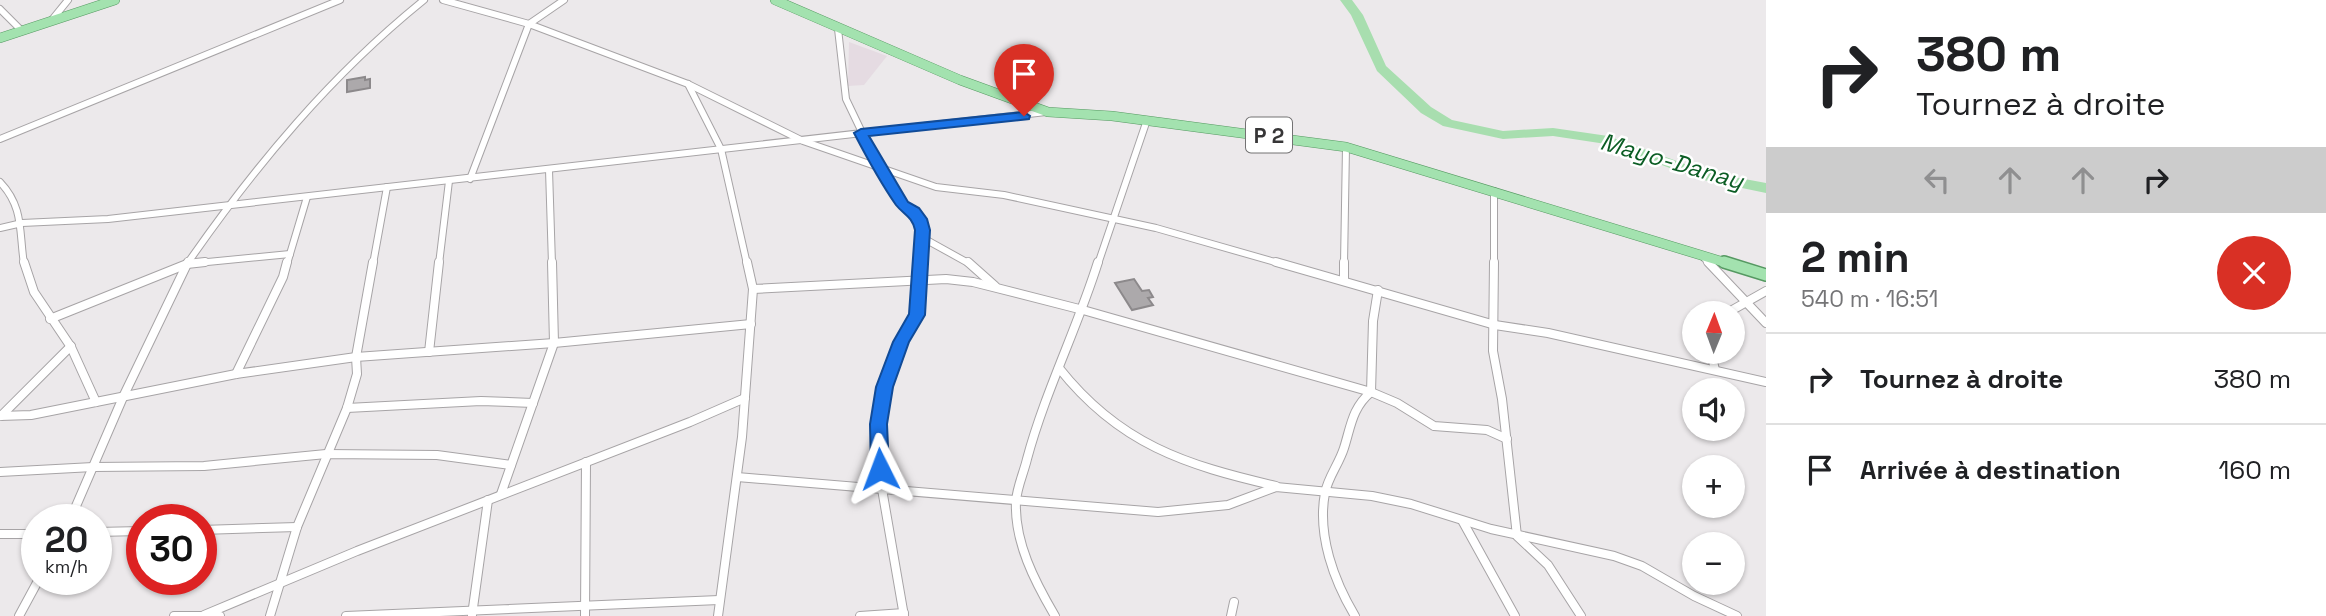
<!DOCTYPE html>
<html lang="fr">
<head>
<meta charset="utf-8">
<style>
	:root { --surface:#fff; --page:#f2f2f2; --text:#202124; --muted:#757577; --line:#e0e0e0 }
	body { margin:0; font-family:"Space Grotesk",sans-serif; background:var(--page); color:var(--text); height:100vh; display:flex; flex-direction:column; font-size:26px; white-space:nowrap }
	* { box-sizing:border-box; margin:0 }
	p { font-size:23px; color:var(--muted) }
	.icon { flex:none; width:38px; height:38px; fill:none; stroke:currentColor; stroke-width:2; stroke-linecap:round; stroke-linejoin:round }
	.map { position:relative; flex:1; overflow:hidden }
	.panel { display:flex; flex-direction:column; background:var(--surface); width:560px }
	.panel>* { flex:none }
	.hud { background:#fff; color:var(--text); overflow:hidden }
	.needle { width:46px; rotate:1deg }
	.controls { position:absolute; left:1682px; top:301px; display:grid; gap:14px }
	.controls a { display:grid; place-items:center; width:63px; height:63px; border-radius:50%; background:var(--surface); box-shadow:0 2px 5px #0004; font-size:35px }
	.speed { position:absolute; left:21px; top:504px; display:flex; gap:14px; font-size:35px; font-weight:700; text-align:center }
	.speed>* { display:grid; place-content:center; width:91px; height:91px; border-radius:50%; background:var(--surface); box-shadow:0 2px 5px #0004; line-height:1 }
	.speed small { font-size:18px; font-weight:400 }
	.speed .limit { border:10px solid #d22; background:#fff; color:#111 }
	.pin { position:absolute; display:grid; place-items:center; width:60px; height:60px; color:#fff; margin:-72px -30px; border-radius:50% 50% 50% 0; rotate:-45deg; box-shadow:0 0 7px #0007 }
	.pin .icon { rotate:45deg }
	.me { position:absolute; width:77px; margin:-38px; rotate:357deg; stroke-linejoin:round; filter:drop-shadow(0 0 5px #0008) }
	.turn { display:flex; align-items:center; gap:24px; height:147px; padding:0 35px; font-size:32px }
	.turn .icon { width:91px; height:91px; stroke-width:2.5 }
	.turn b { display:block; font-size:49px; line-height:60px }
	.lanes { display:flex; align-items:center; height:66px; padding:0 35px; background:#0003; justify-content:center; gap:35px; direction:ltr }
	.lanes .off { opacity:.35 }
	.round { display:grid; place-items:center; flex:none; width:74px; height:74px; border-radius:37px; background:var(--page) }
	.head { display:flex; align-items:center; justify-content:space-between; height:119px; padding:0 35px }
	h1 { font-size:42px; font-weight:800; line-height:52px }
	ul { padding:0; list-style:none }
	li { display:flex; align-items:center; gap:21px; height:91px; padding:0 35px; border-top:2px solid var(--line) }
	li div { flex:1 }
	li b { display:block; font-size:26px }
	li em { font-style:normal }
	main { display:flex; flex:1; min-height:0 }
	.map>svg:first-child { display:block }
	.built { fill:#e5dbe2 }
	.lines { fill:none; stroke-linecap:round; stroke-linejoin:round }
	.river { fill:#a8deaf; fill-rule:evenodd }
	.building { fill:#aca9ab; stroke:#8c898b; stroke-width:2 }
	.street-far1-casing { stroke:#a7a4a6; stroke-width:8 }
	.street-casing { stroke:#a7a4a6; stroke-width:10 }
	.primary-far1-casing { stroke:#569962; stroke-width:10 }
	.primary-casing { stroke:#569962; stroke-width:14 }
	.street-far1 { stroke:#fff; stroke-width:6 }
	.street { stroke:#fff; stroke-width:8 }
	.primary-far1 { stroke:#a3e2af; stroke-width:9 }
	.primary { stroke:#a3e2af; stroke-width:11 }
	.route { fill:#1a73e8; stroke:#114b97; stroke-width:2 }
	.labels { text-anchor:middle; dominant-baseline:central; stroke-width:5; stroke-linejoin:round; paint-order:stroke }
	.shield { fill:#fff; stroke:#737273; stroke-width:2 }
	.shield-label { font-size:21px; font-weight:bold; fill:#373637 }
	.water-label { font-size:24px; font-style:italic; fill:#0b5d24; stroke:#fff }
</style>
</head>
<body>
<main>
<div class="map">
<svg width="1766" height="616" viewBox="0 0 1766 616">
	<rect width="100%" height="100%" fill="#ece9eb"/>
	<polygon class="built" points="849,42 887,56 864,85 848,86"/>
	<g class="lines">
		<polygon class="river" points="1340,0 1352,0 1363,15 1386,66 1431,107 1452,120 1503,131 1553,128 1608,136 1707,172 1766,183 1766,193 1699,179 1606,144 1553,136 1503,139 1443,126 1421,113 1377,71 1351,15"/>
	</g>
	<g class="building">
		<polygon points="365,77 365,80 370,79 370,88 347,92 347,80"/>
		<polygon points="1134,279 1142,291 1149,290 1153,297 1148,298 1153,305 1132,310 1115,283"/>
	</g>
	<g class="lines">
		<defs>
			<g id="street-far1">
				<polyline points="443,0 529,24 688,84 803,141 936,187 1004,195 1156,228 1282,264"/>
				<polyline points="0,9 22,31"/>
				<polyline points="51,21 68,0"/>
				<polyline points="838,29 846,99 880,170 903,205 920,219 923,230 921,264"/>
				<polyline points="688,84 721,149 747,264"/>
				<polyline points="0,139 340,0"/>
				<polyline points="549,170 552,264"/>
				<polyline points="470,179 529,24 564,0"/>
				<path d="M0,182C24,207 19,232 24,264"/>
				<polyline points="0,228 22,223 108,219 1046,112"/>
				<polyline points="923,238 970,264"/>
				<polyline points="1702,256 1710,264"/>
				<polyline points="187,264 290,254"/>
				<path d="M187,264C255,166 331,75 424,0"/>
				<polyline points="287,264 307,197"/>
				<polyline points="373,264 387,187"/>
				<polyline points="439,264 449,181"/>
				<polyline points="1098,264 1147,120"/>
				<polyline points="1344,264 1346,147"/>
				<polyline points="1494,264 1494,191"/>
			</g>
			<g id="street">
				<polyline points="24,262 34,292 71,347 96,402"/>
				<polyline points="968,262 995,286"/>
				<polyline points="1276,262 1495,325 1548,333 1766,382"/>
				<polyline points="1494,262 1493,351 1502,399 1517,536 1548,565 1581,616"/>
				<polyline points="1708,262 1766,323"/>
				<polyline points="1344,280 1344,262"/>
				<polyline points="753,289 946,279 973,282 1083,310 1371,392 1397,403 1434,426 1487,430 1507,439"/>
				<polyline points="1727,313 1766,291"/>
				<polyline points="50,319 187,264 205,262"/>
				<polyline points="429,352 439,262"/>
				<polyline points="1711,352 1715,370"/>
				<path d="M1059,368C1119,444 1185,465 1276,486"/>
				<polyline points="236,374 283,277 287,262"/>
				<polyline points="347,408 481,401 533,403"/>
				<polyline points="0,416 31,415 236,374 356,357 554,343 751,324"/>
				<polyline points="1,416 71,346"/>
				<polyline points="0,472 93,467 204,466 326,454 437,455 511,465"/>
				<polyline points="737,477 1158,512 1228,505 1276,487 1372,496 1411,504 1491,529 1614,556 1642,566 1694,596 1737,616"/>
				<polyline points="501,494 554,343 552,262"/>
				<polyline points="70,520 124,395 188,262"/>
				<polyline points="1463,522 1515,616"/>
				<polyline points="201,530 297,527"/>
				<polyline points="96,532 142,531"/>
				<polyline points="0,534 37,534"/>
				<polyline points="204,615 357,551 690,422 745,398"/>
				<polyline points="472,615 488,500"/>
				<polyline points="19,616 39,579"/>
				<polyline points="174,616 220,616"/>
				<polyline points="270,616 297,527 347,408 357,374 356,357 373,262"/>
				<polyline points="346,616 719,600"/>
				<polyline points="585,616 586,462"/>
				<polyline points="718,616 742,437 753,289 747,262"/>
				<polyline points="860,616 904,613"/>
				<polyline points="904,616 882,489 878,424 890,368 917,315 921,262"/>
				<path d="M1055,616C1035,582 1014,542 1016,501C1017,487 1024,472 1027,459C1045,392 1077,329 1098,262"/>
				<polyline points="1231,616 1234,602"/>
				<path d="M1355,616C1334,581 1317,535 1325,493C1328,477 1339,464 1344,448C1351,426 1352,408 1371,392L1373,321L1378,290"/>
			</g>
			<g id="primary-far1">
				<polyline points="775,0 960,80 1048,112 1112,116 1346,147 1730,264"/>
				<polyline points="0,38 115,0"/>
			</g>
			<polyline id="primary" points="1724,262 1766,275"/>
		</defs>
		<use href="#street-far1" class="street-far1-casing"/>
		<use href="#street" class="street-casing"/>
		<use href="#primary-far1" class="primary-far1-casing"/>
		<use href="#primary" class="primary-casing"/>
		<use href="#street-far1" class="street-far1"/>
		<use href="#street" class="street"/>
		<use href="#primary-far1" class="primary-far1"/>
		<use href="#primary" class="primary"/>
	</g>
	<path class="route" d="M1024,112L1030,116L1029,119L869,136L908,202L919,208L927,219L930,230L925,315L909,342L893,387L887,424L889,469L887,475L880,477L874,475L871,469L870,424L876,387L893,342L909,314L915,230C912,216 904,215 896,205C880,182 867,158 854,133L861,129Z"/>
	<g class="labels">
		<rect class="shield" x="1246" y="117.5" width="46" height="35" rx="5"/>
		<g class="shield-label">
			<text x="1269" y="135">P 2</text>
		</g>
		<g class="water-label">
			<text transform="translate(1672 161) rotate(16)">Mayo-Danay</text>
		</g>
	</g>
</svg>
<div class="controls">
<a><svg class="needle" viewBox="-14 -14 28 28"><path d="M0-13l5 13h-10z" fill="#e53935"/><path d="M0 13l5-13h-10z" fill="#757577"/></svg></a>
<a><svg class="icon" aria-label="sound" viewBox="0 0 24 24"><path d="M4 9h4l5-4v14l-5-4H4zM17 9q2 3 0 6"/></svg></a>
<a>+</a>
<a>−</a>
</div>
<div class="speed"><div>20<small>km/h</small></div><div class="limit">30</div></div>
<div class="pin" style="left:1024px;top:116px;background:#d93025"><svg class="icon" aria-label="arrive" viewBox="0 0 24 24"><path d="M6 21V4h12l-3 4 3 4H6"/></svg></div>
<svg class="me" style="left:880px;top:469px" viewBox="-20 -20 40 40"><path d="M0-17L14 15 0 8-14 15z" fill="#1a73e8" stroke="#fff" stroke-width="4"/></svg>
</div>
<section class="panel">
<div class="hud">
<div class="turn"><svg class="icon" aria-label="right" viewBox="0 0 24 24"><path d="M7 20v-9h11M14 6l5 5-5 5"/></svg><div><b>380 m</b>Tournez à droite</div></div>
<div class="lanes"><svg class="icon off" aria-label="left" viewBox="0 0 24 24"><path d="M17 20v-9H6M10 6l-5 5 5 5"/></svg><svg class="icon off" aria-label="ahead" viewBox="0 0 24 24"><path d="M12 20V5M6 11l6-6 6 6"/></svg><svg class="icon off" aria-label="ahead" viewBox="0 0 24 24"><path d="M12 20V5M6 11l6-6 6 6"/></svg><svg class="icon" aria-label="right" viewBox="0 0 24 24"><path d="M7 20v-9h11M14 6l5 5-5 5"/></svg></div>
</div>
<div class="head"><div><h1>2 min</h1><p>540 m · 16:51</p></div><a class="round" style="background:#d93025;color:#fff"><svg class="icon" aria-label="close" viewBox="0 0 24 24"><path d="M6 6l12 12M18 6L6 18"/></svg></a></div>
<ul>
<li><svg class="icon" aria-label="right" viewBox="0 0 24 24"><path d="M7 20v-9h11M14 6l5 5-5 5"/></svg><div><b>Tournez à droite</b></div><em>380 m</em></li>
<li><svg class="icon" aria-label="arrive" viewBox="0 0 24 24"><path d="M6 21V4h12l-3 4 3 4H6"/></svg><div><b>Arrivée à destination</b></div><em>160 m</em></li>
</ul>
</section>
</main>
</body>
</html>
